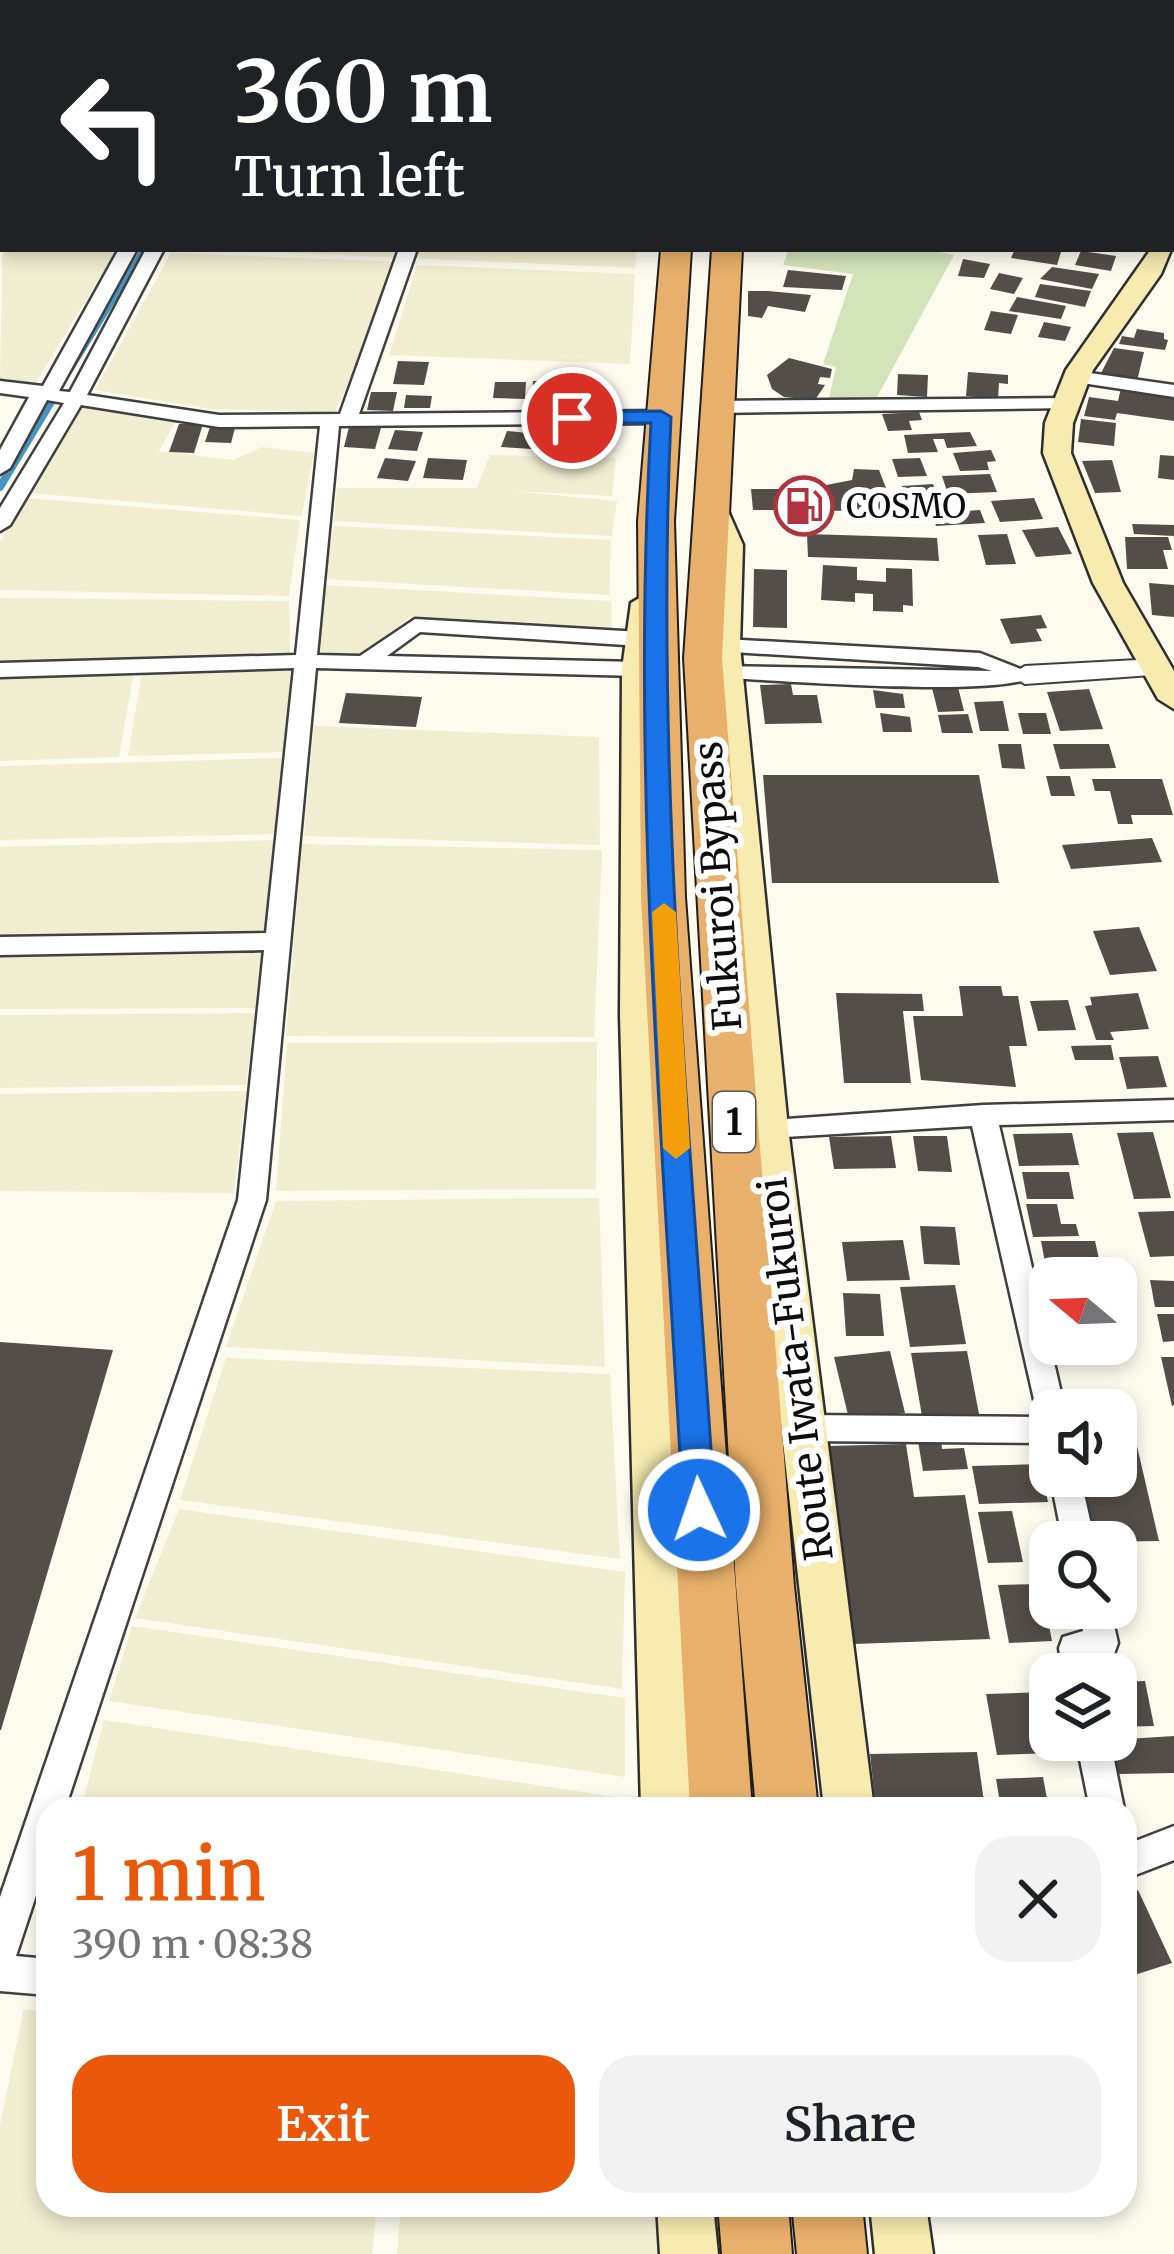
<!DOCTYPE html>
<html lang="en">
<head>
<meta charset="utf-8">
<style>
	:root { --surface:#fff; --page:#f2f2f2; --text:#202124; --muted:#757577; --accent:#ea580c }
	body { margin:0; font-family:Merriweather,serif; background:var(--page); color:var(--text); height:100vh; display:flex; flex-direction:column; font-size:45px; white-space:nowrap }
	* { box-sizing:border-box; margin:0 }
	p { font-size:39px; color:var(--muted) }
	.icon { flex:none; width:66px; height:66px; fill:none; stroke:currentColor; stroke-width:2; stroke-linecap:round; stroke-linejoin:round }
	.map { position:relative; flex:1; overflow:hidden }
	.sheet { position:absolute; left:36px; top:1797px; width:1101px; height:420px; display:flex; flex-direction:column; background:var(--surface); border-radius:36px; box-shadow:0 6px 18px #0003 }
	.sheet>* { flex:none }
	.hud { position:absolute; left:0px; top:0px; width:1176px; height:252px; box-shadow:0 6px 18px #0003; background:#202124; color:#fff; overflow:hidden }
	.needle { width:78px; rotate:289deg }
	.buttons { position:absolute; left:1029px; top:1257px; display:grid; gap:24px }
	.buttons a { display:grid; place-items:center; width:108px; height:108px; border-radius:24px; background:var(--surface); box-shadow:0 6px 18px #0003; font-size:60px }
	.pin { position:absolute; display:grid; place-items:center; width:102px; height:102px; color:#fff; margin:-51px; border:6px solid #fff; border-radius:50%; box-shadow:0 3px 12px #0007 }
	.me { position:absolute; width:132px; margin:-66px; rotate:357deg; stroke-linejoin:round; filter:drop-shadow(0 0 9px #0008) }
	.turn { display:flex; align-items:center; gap:42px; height:252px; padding:0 36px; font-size:54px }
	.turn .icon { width:156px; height:156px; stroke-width:2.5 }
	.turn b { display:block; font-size:84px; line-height:102px }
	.round { display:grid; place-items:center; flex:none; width:126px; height:126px; border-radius:36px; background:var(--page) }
	.headline { display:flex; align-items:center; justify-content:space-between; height:204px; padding:0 36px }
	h1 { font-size:72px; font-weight:600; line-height:90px; color:var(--accent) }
	.primary-button { display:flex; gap:24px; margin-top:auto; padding:24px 36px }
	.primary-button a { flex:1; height:138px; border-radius:36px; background:var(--accent); color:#fff; font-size:48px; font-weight:600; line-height:138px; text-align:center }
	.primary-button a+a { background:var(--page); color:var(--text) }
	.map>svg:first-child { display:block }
	.farmland { fill:#f1edd1 }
	.green { fill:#d3e4bb }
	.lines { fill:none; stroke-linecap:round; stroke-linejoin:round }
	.stream-far1 { stroke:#4695c0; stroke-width:6 }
	.stream { stroke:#4695c0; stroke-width:8 }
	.building { fill:#544e4a }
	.minor-casing { stroke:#404040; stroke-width:5 }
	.tertiary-casing { stroke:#404040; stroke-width:4 }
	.secondary-casing { stroke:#2f2f2f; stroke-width:5 }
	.trunk-casing { stroke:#1e1e1e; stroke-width:4 }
	.minor { fill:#fff; fill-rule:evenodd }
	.tertiary { fill:#fff; fill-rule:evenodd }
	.secondary { fill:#f7ebb0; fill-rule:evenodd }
	.trunk { fill:#e8b06a; fill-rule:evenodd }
	.route { fill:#1a73e8; stroke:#114b97; stroke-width:3 }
	.slow { fill:#f59e0b }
	.labels { text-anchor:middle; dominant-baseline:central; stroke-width:12; stroke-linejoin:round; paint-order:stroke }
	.far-poi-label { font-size:33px; fill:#0d0d0d; stroke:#fff; text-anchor:start }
	.shield { fill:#fff; stroke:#565656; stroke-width:3 }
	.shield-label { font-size:36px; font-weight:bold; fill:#0d0d0d }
	.street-label { font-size:39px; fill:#0d0d0d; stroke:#fff }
</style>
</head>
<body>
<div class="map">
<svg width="1174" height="2254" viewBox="0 0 1174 2254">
	<rect width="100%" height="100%" fill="#fdfaee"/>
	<g class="farmland">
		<polygon points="3,212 3,249 117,249 35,384 0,380"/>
		<polygon points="208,249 637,249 635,268"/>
		<polygon points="171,253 404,262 335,412 211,409 95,390"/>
		<polygon points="417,265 635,274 630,364 389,355"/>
		<polygon points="80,405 176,421 159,451 233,460 262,447 314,453 302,516 29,493"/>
		<polygon points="490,455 616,458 612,496 512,491 617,501 612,536 334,521 337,488 477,488"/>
		<polygon points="26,498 300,520 289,596 0,590 0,542"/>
		<polygon points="334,526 611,540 609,595 324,579"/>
		<polygon points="325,585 611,601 612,630 409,618 363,654 315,654"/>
		<polygon points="0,598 289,601 290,655 0,663"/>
		<polygon points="290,668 287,752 128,756 142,672"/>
		<polygon points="134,671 119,757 0,761 0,674"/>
		<polygon points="314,726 599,737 600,845 304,836"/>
		<polygon points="283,758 277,834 0,840 0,766"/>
		<polygon points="274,840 265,935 0,937 0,847"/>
		<polygon points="302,844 602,850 594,1037 286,1036"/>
		<polygon points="262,946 255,1008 0,1009 0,954"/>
		<polygon points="255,1013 246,1085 0,1088 0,1015"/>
		<polygon points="597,1042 596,1189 276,1191 287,1043"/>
		<polygon points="246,1091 234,1193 0,1191 0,1094"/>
		<polygon points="599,1198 605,1367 226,1347 276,1201"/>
		<polygon points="226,1358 610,1374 620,1559 180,1500"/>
		<polygon points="179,1509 625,1572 622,1689 135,1618"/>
		<polygon points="132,1626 625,1698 625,1777 109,1701"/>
		<polygon points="104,1720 622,1798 622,1809 81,1809"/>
		<polygon points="24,2009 48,2012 48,2205 377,2205 372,2254 0,2254 0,2125"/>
		<polygon points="401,2205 658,2205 660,2254 397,2254"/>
	</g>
	<polygon class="green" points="789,249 925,249 954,255 875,401 828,403 836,367 823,364 853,274 783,265"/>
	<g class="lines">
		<polyline class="stream-far1" points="69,372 144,249"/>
		<polyline class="stream" points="0,487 57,392"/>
	</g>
	<g class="building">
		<polygon points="1015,249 1044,249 1061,252 1057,265 1011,258"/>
		<polygon points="1081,251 1116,256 1111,271 1075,265"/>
		<polygon points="963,259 990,264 984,278 958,276"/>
		<polygon points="1052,267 1099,274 1092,289 1040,279"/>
		<polygon points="788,270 846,276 842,290 783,287"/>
		<polygon points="999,273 1023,278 1014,294 990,289"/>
		<polygon points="1040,284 1091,291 1085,307 1035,297"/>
		<polygon points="748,291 768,291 811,295 805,312 768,306 762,318 748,316"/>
		<polygon points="1017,297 1066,306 1061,319 1009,311"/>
		<polygon points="991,311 1018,315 1011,334 984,330"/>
		<polygon points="1044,322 1071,327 1065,341 1038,337"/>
		<polygon points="1137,329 1164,333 1164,339 1168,340 1165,350 1119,344 1122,336 1134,338"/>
		<polygon points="1114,348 1144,352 1137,381 1100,375"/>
		<polygon points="789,358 832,369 830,378 820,377 818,384 825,385 815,400 784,397 772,389 767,375"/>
		<polygon points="398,361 429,362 424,385 393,384"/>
		<polygon points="968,372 1008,375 1008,384 999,383 998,399 966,396"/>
		<polygon points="898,374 928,375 927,397 897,395"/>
		<polygon points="533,381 552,381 551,403 532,403"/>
		<polygon points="495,382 526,382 525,399 493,398"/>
		<polygon points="1121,388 1174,395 1174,421 1117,413 1115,420 1084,416 1089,397 1118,401"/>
		<polygon points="371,392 397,392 393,411 367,410"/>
		<polygon points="406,395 432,396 430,408 404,408"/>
		<polygon points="919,412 922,420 909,421 912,430 888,431 882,414"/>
		<polygon points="1081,419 1116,423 1114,446 1078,442"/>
		<polygon points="179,424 203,424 194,453 169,452"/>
		<polygon points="210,427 235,428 231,443 205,442"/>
		<polygon points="349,427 381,428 375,449 344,447"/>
		<polygon points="395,430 423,432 417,451 388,449"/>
		<polygon points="507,431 537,434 532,449 501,447"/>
		<polygon points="970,432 977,446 947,448 944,439 933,439 938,452 908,453 904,435"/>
		<polygon points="991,450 996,461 987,462 989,470 960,471 953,453"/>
		<polygon points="1160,455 1174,456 1174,480 1158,478"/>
		<polygon points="385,458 416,461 408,481 377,478"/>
		<polygon points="428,458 467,460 463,480 423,478"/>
		<polygon points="920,458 927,476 898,477 892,459"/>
		<polygon points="1112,460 1121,492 1095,493 1082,461"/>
		<polygon points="854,469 879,470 898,519 857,517 857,511 753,510 751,489 806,489 852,480"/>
		<polygon points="990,474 997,492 948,494 942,476"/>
		<polygon points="933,484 938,497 906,499 902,486"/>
		<polygon points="1034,498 1043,519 1000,522 991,501"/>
		<polygon points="980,510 985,523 936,526 932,513"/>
		<polygon points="1132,524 1174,525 1174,536 1134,534"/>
		<polygon points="1058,527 1072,554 1036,557 1022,530"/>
		<polygon points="807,534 937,538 939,561 808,557"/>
		<polygon points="1007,534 1016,564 986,565 978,535"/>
		<polygon points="1125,537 1168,537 1172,550 1163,550 1168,569 1127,569"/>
		<polygon points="823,565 857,567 857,580 886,582 886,568 912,569 913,606 903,605 903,612 873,611 873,594 855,593 855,602 821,600"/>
		<polygon points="754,569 787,570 787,628 753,627"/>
		<polygon points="1149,583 1174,585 1174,617 1152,615"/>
		<polygon points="1041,615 1047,628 1036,629 1042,641 1011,644 1000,619"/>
		<polygon points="791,684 793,695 817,695 822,723 765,724 760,685"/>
		<polygon points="958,687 964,711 938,712 932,688"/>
		<polygon points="1089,689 1103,729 1060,731 1047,692"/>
		<polygon points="873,690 903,694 905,708 876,708"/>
		<polygon points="346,693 422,697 416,727 339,723"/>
		<polygon points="1003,701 1009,731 980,731 974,702"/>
		<polygon points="880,713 910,717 912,732 883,732"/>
		<polygon points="1018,713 1046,713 1051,734 1023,734"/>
		<polygon points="968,714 973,733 942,733 938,715"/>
		<polygon points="998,744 1021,744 1025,769 1002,768"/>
		<polygon points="1053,744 1109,744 1116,768 1060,769"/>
		<polygon points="763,775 979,775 999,883 772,883"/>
		<polygon points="1046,776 1070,776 1075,796 1051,796"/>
		<polygon points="1092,779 1162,779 1173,815 1131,815 1133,824 1118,824 1110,791 1095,791"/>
		<polygon points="1152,838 1162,862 1071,869 1062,845"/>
		<polygon points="1139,927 1157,971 1110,975 1093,931"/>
		<polygon points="959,986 1001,986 1003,996 1018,996 1027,1046 1009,1046 1016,1087 921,1080 913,1016 963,1016"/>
		<polygon points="836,993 922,994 924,1011 903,1011 911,1083 844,1083"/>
		<polygon points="1138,993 1149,1029 1110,1032 1114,1040 1096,1040 1085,1006 1092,1005 1090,997"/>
		<polygon points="1068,1000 1076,1030 1038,1031 1030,1001"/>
		<polygon points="1111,1045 1114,1060 1075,1060 1071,1046"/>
		<polygon points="1158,1056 1167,1087 1127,1089 1119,1057"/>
		<polygon points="1153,1132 1171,1198 1134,1199 1117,1133"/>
		<polygon points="1072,1133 1079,1165 1019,1166 1013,1134"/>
		<polygon points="891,1136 896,1168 834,1169 829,1137"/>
		<polygon points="913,1136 947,1136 952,1172 918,1171"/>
		<polygon points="1022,1172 1069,1172 1074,1199 1027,1199"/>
		<polygon points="1026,1204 1057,1204 1061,1224 1076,1224 1079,1236 1033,1237"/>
		<polygon points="1174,1211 1174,1256 1150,1257 1138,1212"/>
		<polygon points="920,1226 955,1227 960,1265 924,1264"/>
		<polygon points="903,1240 910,1280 847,1281 842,1242"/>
		<polygon points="1041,1241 1095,1241 1101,1268 1046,1268"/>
		<polygon points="1150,1280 1174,1281 1174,1307 1155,1307"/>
		<polygon points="955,1285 966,1344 910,1347 900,1287"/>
		<polygon points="843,1293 880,1294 884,1336 846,1336"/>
		<polygon points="1157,1314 1174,1314 1174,1341 1163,1342"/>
		<polygon points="1116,1318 1130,1318 1136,1345 1116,1346"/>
		<polygon points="0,1342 113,1350 1,1730 0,1730"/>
		<polygon points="890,1351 905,1413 849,1419 834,1357"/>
		<polygon points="967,1351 979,1414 922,1416 911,1353"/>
		<polygon points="1161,1357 1174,1357 1174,1405 1172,1406"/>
		<polygon points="1130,1416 1159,1541 1094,1542 1080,1476 1116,1476 1116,1417"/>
		<polygon points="941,1440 942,1449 964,1448 968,1469 923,1471 918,1441"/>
		<polygon points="906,1444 914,1497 965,1495 990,1639 854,1644 829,1446"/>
		<polygon points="1040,1464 1048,1502 979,1504 972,1466"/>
		<polygon points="1012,1511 1023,1562 988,1563 978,1512"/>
		<polygon points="1041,1584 1052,1641 1009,1643 998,1585"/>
		<polygon points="1145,1681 1154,1726 1116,1727 1116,1682"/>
		<polygon points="1044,1692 1056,1753 997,1755 986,1694"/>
		<polygon points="1174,1736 1174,1773 1118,1774 1111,1740"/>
		<polygon points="977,1752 985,1809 876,1809 870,1754"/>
		<polygon points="1043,1777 1049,1809 1001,1809 996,1779"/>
		<polygon points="1138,1890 1172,1963 1125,1978 1125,1894"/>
	</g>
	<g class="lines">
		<defs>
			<g id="minor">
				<rect x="479" y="0" width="14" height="3"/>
				<rect x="925" y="0" width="14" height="3"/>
				<rect x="1173" y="49" width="1" height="10"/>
				<rect x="1173" y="104" width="1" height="10"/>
				<rect x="0" y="173" width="3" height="10"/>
				<polygon points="119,249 137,249 59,391 70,392 146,249 164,249 87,395 219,415 340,414 399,249 417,249 359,414 661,411 671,417 661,423 339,426 317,655 360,656 415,619 641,632 652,639 641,646 420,632 387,656 638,662 649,669 638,676 316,668 266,1200 65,1809 48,1809 48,1859 16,1956 48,1959 48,1995 0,1991 0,1897 238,1200 264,950 0,955 0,937 266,933 294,668 0,677 0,663 296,655 320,426 219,427 81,405 10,525 0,531 0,508 64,403 47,400 10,468 0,474 0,450 29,397 0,393 0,381 43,386"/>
				<polygon points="1076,371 1174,385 1174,397 1069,381 1067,377"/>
				<polygon points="1066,398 1075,404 1073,408 716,413 706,407 716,401"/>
				<path d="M724,639L980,653L1036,675C1007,699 777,680 726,678L718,676V666L992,671L978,667L716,651L713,646Z"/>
				<polygon points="1174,1100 1174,1120 999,1125 1065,1410 1050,1410 1050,1443 802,1441 791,1437 787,1428 791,1419 802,1415 1038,1417 972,1126 768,1138 754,1128 758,1121 983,1105"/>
				<polygon points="1050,1476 1080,1476 1095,1542 1063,1542"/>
				<polygon points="1078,1608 1110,1608 1118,1643 1114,1654 1094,1660 1097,1674 1063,1674 1059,1648 1063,1637 1083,1631"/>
				<polygon points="1076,1740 1110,1740 1124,1809 1090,1809"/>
				<polygon points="1174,1826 1174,1860 1125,1879 1125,1845"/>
			</g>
			<g id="tertiary">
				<rect x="0" y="4" width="3" height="12"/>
				<polygon points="1156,659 1166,662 1171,668 1166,674 1025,684 1010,675 1025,666"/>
			</g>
			<g id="secondary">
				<rect x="1134" y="0" width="20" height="3"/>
				<rect x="1173" y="191" width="1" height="16"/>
				<polygon points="1173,245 1161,274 1093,370 1073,423 1071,453 1123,583 1174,671 1174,709 1158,699 1093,583 1043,453 1045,423 1066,370 1151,249"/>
				<polygon points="710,493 724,502 743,545 740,646 788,1128 874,1809 824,1809 748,1128 708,646 713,545 696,502"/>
				<polygon points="646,594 661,603 654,669 658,1016 691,1809 641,1809 620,1016 622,669 631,603"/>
				<polygon points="657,2205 713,2205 718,2254 660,2254"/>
				<polygon points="870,2205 926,2205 933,2254 875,2254"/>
			</g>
			<g id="trunk">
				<rect x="684" y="0" width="26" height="3"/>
				<rect x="729" y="0" width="26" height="3"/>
				<polygon points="661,249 691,249 674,521 685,897 752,1809 690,1809 641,897 638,521"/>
				<polygon points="712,249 742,249 722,658 794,1586 818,1809 756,1809 736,1586 684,658"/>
				<polygon points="718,2205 788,2205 792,2254 722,2254"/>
				<polygon points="792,2205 862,2205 867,2254 797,2254"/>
			</g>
		</defs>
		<use href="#minor" class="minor-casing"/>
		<use href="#tertiary" class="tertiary-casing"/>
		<use href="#secondary" class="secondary-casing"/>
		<use href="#trunk" class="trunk-casing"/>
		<use href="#minor" class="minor"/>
		<use href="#tertiary" class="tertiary"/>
		<use href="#secondary" class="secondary"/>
		<use href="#trunk" class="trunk"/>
	</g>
	<path class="route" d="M661,411L671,417C654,781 692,1148 715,1510L710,1520L699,1524L688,1520L683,1510C664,1149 630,784 651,423H572L562,418L572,412Z"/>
	<polygon class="slow" points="664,903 676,912 690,1148 676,1159 663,1148 652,912"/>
	<defs>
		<symbol id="fuel-ring" viewBox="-11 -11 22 22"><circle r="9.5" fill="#fff" stroke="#af333f" stroke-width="1.5"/><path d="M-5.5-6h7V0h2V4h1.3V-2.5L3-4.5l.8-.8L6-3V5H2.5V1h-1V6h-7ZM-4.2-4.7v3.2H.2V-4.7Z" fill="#af333f"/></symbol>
	</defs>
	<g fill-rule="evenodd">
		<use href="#fuel-ring" x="771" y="473" width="66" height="66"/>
	</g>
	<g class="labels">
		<g class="far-poi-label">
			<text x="846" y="506">COSMO</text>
		</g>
		<rect class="shield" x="713" y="1092" width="42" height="60" rx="9"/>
		<g class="shield-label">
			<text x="734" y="1122">1</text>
		</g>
		<g class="street-label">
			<text transform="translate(718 886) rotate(-94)">Fukuroi Bypass</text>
			<text transform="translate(796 1369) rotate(-97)">Route Iwata-Fukuroi</text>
		</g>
	</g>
</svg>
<div class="buttons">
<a><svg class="needle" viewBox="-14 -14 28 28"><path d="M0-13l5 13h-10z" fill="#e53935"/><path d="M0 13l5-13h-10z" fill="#757577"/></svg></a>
<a><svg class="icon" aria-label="sound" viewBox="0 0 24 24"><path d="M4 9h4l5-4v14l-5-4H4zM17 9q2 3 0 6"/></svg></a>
<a><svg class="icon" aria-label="search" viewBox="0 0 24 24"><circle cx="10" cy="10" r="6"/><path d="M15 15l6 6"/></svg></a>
<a><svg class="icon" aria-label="layers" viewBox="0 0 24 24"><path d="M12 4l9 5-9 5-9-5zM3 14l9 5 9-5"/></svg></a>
</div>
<div class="pin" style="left:572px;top:418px;background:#d93025"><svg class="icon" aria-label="arrive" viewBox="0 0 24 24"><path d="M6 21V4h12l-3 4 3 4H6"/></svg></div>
<svg class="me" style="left:699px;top:1510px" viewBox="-20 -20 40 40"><circle r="17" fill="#1a73e8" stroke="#fff" stroke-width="3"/><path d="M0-11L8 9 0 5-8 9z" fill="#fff"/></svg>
<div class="hud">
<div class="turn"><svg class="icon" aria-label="left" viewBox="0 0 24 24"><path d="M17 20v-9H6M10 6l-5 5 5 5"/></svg><div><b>360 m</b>Turn left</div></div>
</div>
<section class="sheet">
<div class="headline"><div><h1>1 min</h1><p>390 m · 08:38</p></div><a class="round"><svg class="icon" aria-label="close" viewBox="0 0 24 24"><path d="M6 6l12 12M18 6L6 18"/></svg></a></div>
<div class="primary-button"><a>Exit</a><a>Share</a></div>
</section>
</div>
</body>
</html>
